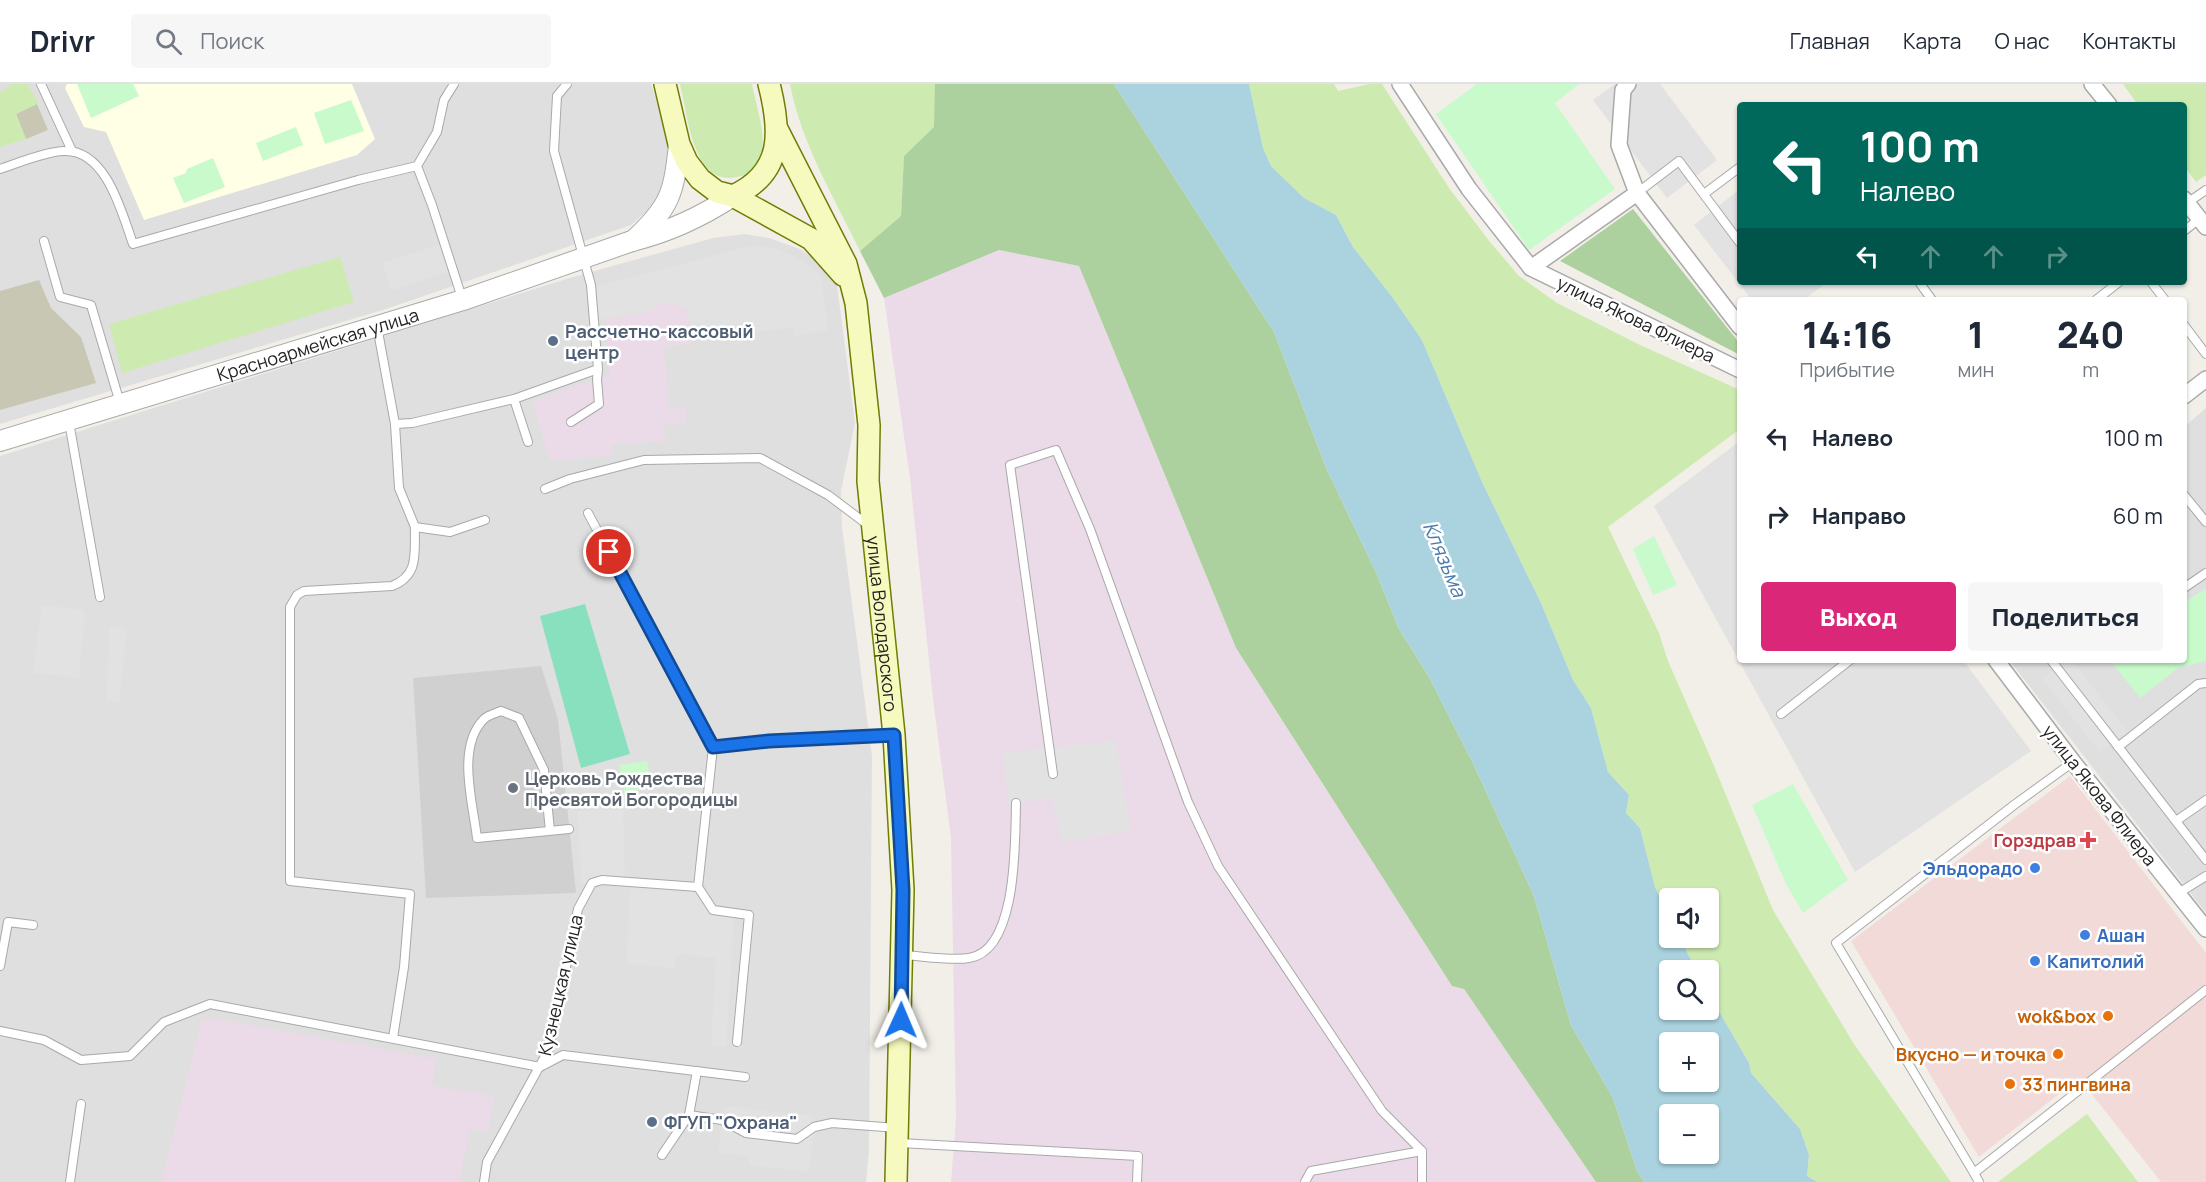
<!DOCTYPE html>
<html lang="ru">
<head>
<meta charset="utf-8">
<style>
	:root { --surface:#fff; --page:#f6f6f7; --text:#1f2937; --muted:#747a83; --line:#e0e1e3; --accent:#db2777 }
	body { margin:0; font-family:Manrope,sans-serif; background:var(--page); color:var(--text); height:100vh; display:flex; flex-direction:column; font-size:22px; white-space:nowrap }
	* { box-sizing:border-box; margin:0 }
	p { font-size:20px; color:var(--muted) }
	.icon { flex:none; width:33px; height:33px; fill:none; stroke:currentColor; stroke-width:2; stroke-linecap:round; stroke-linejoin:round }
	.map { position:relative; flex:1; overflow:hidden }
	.details { position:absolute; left:1737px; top:213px; width:450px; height:366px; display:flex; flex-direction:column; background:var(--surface); border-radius:6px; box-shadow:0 2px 4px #0004 }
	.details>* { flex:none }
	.hud { position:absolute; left:1737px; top:18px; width:450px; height:183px; border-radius:6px; box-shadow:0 2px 4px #0004; background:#00695c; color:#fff; overflow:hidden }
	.controls { position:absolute; left:1659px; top:804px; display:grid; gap:12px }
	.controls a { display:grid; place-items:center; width:60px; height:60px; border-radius:6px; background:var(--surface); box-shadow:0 2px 4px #0004; font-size:30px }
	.pin { position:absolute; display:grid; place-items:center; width:51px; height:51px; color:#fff; margin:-26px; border:3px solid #fff; border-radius:50%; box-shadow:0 2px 6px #0007 }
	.me { position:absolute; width:66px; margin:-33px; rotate:1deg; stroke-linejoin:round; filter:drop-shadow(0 0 4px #0008) }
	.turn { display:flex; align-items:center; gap:21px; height:126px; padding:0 24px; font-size:27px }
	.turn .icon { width:78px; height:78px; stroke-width:2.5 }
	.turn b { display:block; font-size:42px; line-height:51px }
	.lanes { display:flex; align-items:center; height:57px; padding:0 24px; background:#0003; justify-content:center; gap:30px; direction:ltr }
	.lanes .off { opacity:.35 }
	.eta { display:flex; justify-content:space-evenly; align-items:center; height:102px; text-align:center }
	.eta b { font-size:36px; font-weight:800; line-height:42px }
	.primary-button { display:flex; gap:12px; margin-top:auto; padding:12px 24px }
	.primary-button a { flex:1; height:69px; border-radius:6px; background:var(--accent); color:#fff; font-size:24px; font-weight:800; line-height:69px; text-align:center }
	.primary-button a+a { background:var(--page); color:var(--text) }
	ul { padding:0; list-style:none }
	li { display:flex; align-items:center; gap:18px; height:78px; padding:0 24px }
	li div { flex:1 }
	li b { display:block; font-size:22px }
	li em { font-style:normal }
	header { display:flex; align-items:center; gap:36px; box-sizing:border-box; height:84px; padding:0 30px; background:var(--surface); border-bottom:2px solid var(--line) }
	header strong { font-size:28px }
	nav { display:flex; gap:33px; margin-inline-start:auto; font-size:21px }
	.search { width:420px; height:54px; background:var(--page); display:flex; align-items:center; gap:15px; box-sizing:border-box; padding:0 21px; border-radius:6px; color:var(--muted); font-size:22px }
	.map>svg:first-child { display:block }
	.residential { fill:#e0dfdf }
	.commercial { fill:#f2dad9 }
	.industrial { fill:#ebdbe8 }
	.education { fill:#ffffe5 }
	.religious { fill:#d0d0d0 }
	.construction { fill:#c7c7b4 }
	.grass { fill:#cdebb0 }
	.forest { fill:#add19e }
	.park { fill:#c8facc }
	.pitch { fill:#88e0be }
	.parking { fill:#e2e2e2 }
	.water { fill:#aad3df; fill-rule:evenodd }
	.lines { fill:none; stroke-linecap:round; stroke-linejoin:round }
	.service-casing { stroke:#a9a9a9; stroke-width:10 }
	.minor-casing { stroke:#a9a9a9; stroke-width:18 }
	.tertiary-casing { stroke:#a9a9a9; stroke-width:22 }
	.secondary-casing { stroke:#707d05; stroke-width:24 }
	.service { stroke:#fff; stroke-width:8 }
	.minor { stroke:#fff; stroke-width:15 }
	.tertiary { stroke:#fff; stroke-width:20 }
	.secondary { stroke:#f7fabf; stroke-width:21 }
	.route-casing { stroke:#114b97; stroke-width:15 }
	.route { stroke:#1a73e8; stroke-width:10 }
	.service-dot { fill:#5c6f8a; stroke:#fff; stroke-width:2 }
	.worship-dot { fill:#6b7280; stroke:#fff; stroke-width:2 }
	.health-dot { fill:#e0444e; stroke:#fff; stroke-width:2 }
	.shop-dot { fill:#3f7fe0; stroke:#fff; stroke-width:2 }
	.food-dot { fill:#e8710a; stroke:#fff; stroke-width:2 }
	.labels { text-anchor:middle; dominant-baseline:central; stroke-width:5; stroke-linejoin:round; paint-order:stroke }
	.street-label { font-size:18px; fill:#222; stroke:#fff }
	.service-label { font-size:18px; font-weight:bold; fill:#4e5e75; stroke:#fff; text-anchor:start }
	.worship-label { font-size:18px; font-weight:bold; fill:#5b616d; stroke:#fff; text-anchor:start }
	.health-label { font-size:18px; font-weight:bold; fill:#be3a42; stroke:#fff; text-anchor:end }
	.shop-label { font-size:18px; font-weight:bold; fill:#366cbe; stroke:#fff; text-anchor:start }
	.food-label { font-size:18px; font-weight:bold; fill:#c56008; stroke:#fff; text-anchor:end }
	.water-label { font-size:20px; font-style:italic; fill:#4a7aab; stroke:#fff }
</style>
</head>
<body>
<header>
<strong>Drivr</strong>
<div class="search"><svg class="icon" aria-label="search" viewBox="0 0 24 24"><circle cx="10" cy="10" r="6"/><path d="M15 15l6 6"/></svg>Поиск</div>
<nav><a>Главная</a><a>Карта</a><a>О нас</a><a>Контакты</a></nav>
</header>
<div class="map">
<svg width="2206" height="1098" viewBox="0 0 2206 1098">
	<rect width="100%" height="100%" fill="#f2efe9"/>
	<g class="residential">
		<polygon points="0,0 651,0 666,45 669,89 660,116 631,141 386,225 0,340"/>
		<polygon points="745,150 769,154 800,165 819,178 837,201 855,339 841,407 842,443 872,672 869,1066 866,1098 0,1098 0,372 573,193 713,154"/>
		<polygon points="2206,324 2206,829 2009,576 2184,576 2184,343"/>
	</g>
	<polygon class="commercial" points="2070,692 2206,869 2206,1098 2161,1098 2079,994 1979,1073 1851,857"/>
	<g class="industrial">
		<polygon points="999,166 1079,182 1236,564 1452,902 1464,905 1596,1098 951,1098 956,1033 951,754 933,615 910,394 884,214"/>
		<polygon points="674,219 688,226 691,260 664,263 669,325 685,324 686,338 664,340 665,357 612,360 612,372 550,376 532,317 610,291 606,236 651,227 659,220"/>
		<polygon points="210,934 436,975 432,1002 494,1012 488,1048 470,1045 460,1093 463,1098 161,1098 201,938"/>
	</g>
	<polygon class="education" points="67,0 352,0 375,55 357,71 144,136 106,48 84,43 65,4"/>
	<polygon class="religious" points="541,582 558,635 576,809 426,814 413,594"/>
	<g class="construction">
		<polygon points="37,20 48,46 26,55 16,30"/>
		<polygon points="39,196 51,224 81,253 96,299 0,326 0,207"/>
	</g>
	<g class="grass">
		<polygon points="12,0 27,0 39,19 16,30 26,55 0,63 0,8"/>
		<path d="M680,0H752C758,32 782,90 730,94C719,94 709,89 703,79C689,57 686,25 680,0Z"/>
		<path d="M790,0H935V43L904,72L901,132L860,167C834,113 801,59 790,0Z"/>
		<polygon points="1249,0 1334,0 1338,7 1369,0 1382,0 1449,104 1490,158 1519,192 1557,219 1638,260 1740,306 1740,345 1608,443 1659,549 1668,577 1712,677 1773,826 1854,960 1951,1098 1817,1098 1807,1092 1809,1071 1800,1045 1751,989 1749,979 1709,910 1708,886 1696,886 1680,854 1708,854 1708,814 1670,814 1669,833 1655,803 1640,744 1626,729 1629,711 1608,688 1591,624 1573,596 1541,519 1482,398 1422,256 1393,214 1353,163 1336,131 1304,114 1271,82 1263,64"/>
		<polygon points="2123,0 2206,0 2206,91 2196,98 2184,82 2184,21 2138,21"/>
		<polygon points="340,173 354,218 122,289 109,240"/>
		<polygon points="2087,1030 2138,1098 1998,1098"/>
	</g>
	<g class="forest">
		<polygon points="935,0 1114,0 1274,248 1327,386 1376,488 1399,545 1428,591 1473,679 1534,812 1571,941 1613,1014 1637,1087 1644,1098 1596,1098 1464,905 1452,902 1236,564 1079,182 999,166 884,214 860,167 901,132 904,72 934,43"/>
		<polygon points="1633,125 1740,260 1740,271 1560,177"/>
	</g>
	<g class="park">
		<polygon points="77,0 133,0 139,12 91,34"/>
		<polygon points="1477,0 1579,0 1555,19 1615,105 1529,166 1436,30"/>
		<polygon points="351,16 364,47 325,60 314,29"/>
		<polygon points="296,43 303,61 263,77 256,59"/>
		<polygon points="213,74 225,103 184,119 173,94 186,89 187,85"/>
		<polygon points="1654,452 1677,501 1653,511 1633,465"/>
		<polygon points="2206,504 2206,577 2178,584 2140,614 2110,576 2184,576 2184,519"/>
		<polygon points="647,677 651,703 624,708 619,681"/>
		<polygon points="1793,700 1848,796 1803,829 1786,800 1752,721"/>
	</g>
	<polygon class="pitch" points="585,520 630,670 581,684 540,532"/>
	<g class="parking">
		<polygon points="1615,0 1660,0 1717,76 1667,114 1593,16"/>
		<polygon points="1740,105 1740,198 1827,198 1804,216 1752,216 1694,141"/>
		<polygon points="444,159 454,186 391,207 382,179"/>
		<polygon points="759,162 775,164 797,174 821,191 828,246 794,252 793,244 691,253 688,226 674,219 659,220 651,227 594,237 591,204 746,163"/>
		<polygon points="1740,357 1740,576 1963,576 2031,667 1855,788 1654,422"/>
		<polygon points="42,521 85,526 79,594 33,589"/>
		<polygon points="110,543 127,545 119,618 106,617"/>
		<polygon points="2065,576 2072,576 2128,648 2100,669 2042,594"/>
		<polygon points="1115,656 1131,747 1062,759 1052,713 1008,721 1003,669"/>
		<polygon points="623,725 625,797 582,800 577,727"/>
		<polygon points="631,798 698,803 713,826 734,829 726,963 711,961 716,874 682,870 676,874 673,884 626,879"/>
		<polygon points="724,1022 815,1032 809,1088 749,1081 749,1072 718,1069"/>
	</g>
	<path class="water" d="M1114,0H1249L1263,64L1271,82L1304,114L1336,131L1353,163L1393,214L1422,256L1482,398L1541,519L1573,596L1591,624L1608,688L1629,711L1626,729L1640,744L1655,803L1669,833L1670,854H1680L1696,886H1670V926H1708L1709,910L1749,979L1751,989L1800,1045L1809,1071L1807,1092L1817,1098H1644L1637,1087L1613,1014L1571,941L1534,812L1473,679L1428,591L1399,545L1376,488L1327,386L1274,248ZM1670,958H1708V998H1670ZM1670,1030H1708V1070H1670Z"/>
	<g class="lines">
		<defs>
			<g id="service">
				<polyline points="41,0 72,67"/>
				<polyline points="454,0 444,16 437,48 417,82 432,121 462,214"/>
				<path d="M0,85C18,79 44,68 63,67C106,64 122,129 133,160L358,96L417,82"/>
				<polyline points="1637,109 1679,77 1740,159"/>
				<polyline points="1704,110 1740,83"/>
				<polyline points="2187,119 2206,106"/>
				<polyline points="2184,147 2199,135"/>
				<polyline points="44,157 60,213 91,221 120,319"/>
				<polyline points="1919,198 1932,216"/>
				<polyline points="2151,198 2165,216"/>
				<polyline points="2096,216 2119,198"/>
				<polyline points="2184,241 2206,270"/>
				<polyline points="377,242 395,340 399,404 415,443 450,448 485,436"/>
				<polyline points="514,315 528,358"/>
				<polyline points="69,338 100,513"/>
				<polyline points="571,338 599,320 597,295 598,285"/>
				<polyline points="395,340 412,339 514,315 598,285 591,201 554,67 557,12 567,0"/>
				<polyline points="545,405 570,395 644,376 760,374 828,411 868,441"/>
				<polyline points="2184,411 2206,438"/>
				<polyline points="588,429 713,663 698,803 713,826 749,831 737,958"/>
				<polyline points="2184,504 2206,489"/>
				<polyline points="2051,576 2206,776"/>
				<polyline points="1781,630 1850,576"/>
				<polyline points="713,663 769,657 894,651"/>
				<polyline points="2118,663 2198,600 2206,599"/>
				<polyline points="2073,678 2014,721 1836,859 1974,1089 2206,906"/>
				<polyline points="1053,690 1010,381 1056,366 1090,445 1188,718 1218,782 1382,1027 1422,1067"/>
				<polyline points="2176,737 2206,716"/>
				<path d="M550,747L544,686L519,634L501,627C496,629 488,631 484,635C456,663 473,719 477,754L569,745"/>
				<polyline points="2177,810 2206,792"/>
				<path d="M903,871C922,872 951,877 969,874C1018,867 1015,756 1016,719"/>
				<polyline points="0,882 8,838 33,841"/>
				<polyline points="0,947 44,956 81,976 130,972 164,938 210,920 540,983 563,971 745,993"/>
				<path d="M393,954L404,883L410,810L290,797V523L297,511L304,507L392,502C420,491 414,468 415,443"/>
				<polyline points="689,1031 722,1036 746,1049 797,1055 814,1043 832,1039 897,1044"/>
				<polyline points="900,1059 1138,1072 1137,1098"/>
				<polyline points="662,1071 689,1031 697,987"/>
				<polyline points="1974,1089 1979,1098"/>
				<polyline points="70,1098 81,1020"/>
				<polyline points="484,1098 487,1078 549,965 578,825 592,799 602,796 698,803"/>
				<polyline points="1305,1098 1311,1087 1422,1067 1422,1098"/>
			</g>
			<g id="minor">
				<polyline points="1400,0 1469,105 1531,184 1740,286"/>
				<polyline points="1628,0 1623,6 1619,61 1637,109 1740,243"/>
				<polyline points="2092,0 2109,21"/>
				<polyline points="2184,115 2206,143"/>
				<polyline points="1531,184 1637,109"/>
				<polyline points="2184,312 2206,295"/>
				<polyline points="1996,576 2073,678 2206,845"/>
			</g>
			<g id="tertiary">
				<path d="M633,157C670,123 674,110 679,60"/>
				<path id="s1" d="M0,357L463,216L632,157C669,148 701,133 733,112"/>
			</g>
			<g id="secondary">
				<polyline points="665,0 679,60 687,78 700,95 717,108 733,112 811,155 843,191"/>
				<path id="s2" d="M777,45L846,180L856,219L869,341L868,397L894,651L903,806L896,1098"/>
				<path d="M733,112C784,89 781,47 769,0"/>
			</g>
		</defs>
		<use href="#service" class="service-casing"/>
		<use href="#minor" class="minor-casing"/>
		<use href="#tertiary" class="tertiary-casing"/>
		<use href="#secondary" class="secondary-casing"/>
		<use href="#service" class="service"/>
		<use href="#minor" class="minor"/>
		<use href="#tertiary" class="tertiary"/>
		<use href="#secondary" class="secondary"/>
	</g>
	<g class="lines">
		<defs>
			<polyline id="route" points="609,468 713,663 769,657 894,651 903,806 901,936"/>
		</defs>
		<use href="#route" class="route-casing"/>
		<use href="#route" class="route"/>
	</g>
	<g class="service-dot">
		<circle cx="553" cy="257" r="6"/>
		<circle cx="652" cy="1038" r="6"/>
	</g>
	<circle class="worship-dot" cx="513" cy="704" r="6"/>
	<path class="health-dot" d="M2085 747h6v6h6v6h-6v6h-6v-6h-6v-6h6z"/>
	<g class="shop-dot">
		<circle cx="2035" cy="784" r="6"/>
		<circle cx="2085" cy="851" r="6"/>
		<circle cx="2035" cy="877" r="6"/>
	</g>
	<g class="food-dot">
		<circle cx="2108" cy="932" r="6"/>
		<circle cx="2058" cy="970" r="6"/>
		<circle cx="2010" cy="1000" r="6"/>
	</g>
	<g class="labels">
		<g class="street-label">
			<text transform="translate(1636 235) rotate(26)">улица Якова Флиера</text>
			<text stroke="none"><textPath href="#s1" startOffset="332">Красноармейская улица</textPath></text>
			<text stroke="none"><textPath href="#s2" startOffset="514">улица Володарского</textPath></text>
			<text transform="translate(2100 711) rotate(52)">улица Якова Флиера</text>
			<text transform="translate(560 901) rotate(-77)">Кузнецкая улица</text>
		</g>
		<g class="service-label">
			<text x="565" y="247">Рассчетно-кассовый<tspan x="565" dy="21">центр</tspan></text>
			<text x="664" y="1038">ФГУП "Охрана"</text>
		</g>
		<g class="worship-label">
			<text x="525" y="694">Церковь Рождества<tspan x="525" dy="21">Пресвятой Богородицы</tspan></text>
		</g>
		<g class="health-label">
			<text x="2076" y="756">Горздрав</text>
		</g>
		<g class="shop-label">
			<text x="2023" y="784" text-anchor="end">Эльдорадо</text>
			<text x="2097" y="851">Ашан</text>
			<text x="2047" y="877">Капитолий</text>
		</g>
		<g class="food-label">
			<text x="2096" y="932">wok&amp;box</text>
			<text x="2046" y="970">Вкусно — и точка</text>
			<text x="2022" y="1000" text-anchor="start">33 пингвина</text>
		</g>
		<g class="water-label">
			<text transform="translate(1445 475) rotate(67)">Клязьма</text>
		</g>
	</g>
</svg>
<div class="controls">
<a><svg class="icon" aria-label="sound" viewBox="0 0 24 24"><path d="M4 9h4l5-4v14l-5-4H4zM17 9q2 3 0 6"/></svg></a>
<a><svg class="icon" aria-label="search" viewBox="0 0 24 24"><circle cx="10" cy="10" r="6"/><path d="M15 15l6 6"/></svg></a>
<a>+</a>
<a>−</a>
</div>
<div class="pin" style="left:609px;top:468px;background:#d93025"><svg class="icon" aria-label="arrive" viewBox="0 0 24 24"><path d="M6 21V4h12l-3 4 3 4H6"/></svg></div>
<svg class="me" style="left:901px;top:936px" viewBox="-20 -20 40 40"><path d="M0-17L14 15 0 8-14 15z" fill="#1a73e8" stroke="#fff" stroke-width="4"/></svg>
<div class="hud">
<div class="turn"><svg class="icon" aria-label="left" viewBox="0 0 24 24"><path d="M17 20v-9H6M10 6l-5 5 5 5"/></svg><div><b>100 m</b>Налево</div></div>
<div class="lanes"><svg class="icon" aria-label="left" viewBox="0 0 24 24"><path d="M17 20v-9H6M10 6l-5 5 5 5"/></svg><svg class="icon off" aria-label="ahead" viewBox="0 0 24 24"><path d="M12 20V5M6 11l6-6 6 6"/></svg><svg class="icon off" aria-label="ahead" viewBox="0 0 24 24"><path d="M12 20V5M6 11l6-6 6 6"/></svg><svg class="icon off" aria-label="right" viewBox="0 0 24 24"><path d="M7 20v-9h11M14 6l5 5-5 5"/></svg></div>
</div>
<section class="details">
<div class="eta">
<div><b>14:16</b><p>Прибытие</p></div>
<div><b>1</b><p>мин</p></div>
<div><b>240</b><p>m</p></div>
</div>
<ul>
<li><svg class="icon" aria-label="left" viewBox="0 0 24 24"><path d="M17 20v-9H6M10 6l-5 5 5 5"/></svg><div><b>Налево</b></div><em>100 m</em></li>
<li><svg class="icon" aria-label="right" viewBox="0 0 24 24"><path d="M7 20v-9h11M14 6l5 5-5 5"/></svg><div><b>Направо</b></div><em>60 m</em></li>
</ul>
<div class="primary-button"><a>Выход</a><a>Поделиться</a></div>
</section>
</div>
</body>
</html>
